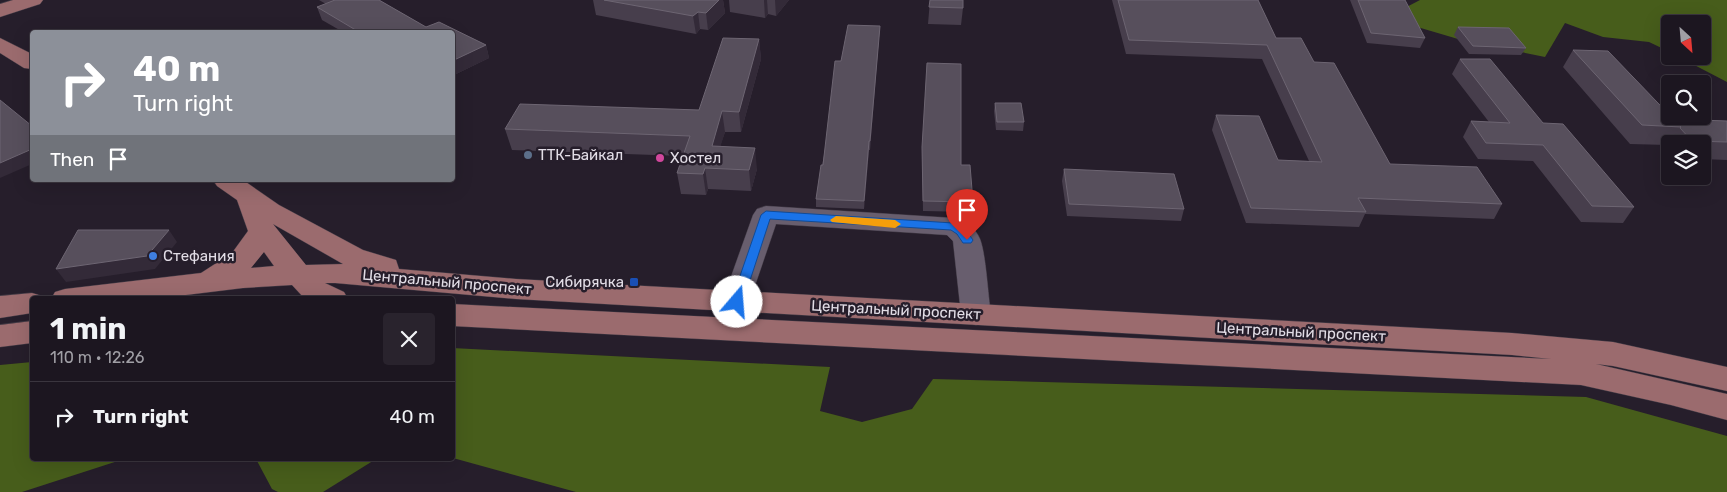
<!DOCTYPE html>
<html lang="en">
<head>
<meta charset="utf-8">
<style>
	:root { --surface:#1c1620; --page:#29232d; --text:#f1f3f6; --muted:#a09fa5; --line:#3a353e }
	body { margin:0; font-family:Rubik,sans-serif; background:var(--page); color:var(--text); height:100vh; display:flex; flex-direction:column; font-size:19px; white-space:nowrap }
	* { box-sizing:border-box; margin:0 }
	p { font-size:16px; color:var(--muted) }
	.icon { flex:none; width:28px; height:28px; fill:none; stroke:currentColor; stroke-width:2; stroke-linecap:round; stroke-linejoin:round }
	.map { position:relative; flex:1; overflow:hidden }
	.panel { position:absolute; left:30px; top:296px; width:425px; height:165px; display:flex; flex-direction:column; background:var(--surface); border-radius:5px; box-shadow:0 5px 20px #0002,0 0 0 1px var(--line) }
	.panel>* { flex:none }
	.top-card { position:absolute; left:30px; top:30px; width:425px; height:152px; border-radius:5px; box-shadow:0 5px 20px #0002,0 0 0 1px var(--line); background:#8c9099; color:#fff; overflow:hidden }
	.needle { width:32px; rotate:154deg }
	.controls { position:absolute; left:1661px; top:15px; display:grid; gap:10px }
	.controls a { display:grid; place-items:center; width:50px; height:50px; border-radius:5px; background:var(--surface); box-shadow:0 5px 20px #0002,0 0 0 1px var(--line); font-size:25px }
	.pin { position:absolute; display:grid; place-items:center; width:42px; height:42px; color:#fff; margin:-51px -21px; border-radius:50% 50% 50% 0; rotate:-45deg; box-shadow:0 0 5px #0007 }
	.pin .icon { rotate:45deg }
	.me { position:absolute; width:55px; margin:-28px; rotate:18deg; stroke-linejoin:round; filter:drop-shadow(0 0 4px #0008) }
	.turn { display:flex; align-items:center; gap:18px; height:105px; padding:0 20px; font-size:22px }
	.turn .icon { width:65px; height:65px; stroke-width:2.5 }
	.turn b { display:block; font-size:35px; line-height:42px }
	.then { display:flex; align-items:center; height:48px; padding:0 20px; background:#0003; gap:10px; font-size:19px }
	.round { display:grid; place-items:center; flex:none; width:52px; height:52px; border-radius:5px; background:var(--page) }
	.overview { display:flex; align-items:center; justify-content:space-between; height:85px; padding:0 20px }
	h1 { font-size:30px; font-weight:700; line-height:38px }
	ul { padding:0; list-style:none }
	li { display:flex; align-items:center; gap:15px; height:70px; padding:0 20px; border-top:1px solid var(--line) }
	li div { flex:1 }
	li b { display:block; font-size:19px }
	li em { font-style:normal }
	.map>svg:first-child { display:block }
	.forest { fill:#475d1b }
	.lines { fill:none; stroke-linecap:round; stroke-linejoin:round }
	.minor-casing { stroke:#423b46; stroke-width:1 }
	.major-casing { stroke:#423b46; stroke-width:1 }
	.minor { fill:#685e6e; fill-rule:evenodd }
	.major { fill:#9b6b6e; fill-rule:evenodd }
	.wall { fill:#473e4c }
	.shaded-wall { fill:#332a38 }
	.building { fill:#574f5c; stroke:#6d6572 }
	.route { fill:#1a73e8; stroke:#114b97 }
	.slow { fill:#f59e0b }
	.service-dot { fill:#5c6f8a; stroke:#261e2b; stroke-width:2 }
	.hotel-dot { fill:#d1479c; stroke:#261e2b; stroke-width:2 }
	.shop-dot { fill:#3f7fe0; stroke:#261e2b; stroke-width:2 }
	.transit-dot { fill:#1a4fb4; stroke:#261e2b; stroke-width:2 }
	.labels { text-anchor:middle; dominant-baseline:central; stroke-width:5; stroke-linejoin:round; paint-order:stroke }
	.poi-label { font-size:15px; fill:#e2dde6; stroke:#261e2b; text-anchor:start }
	.street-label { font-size:15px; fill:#e2dde6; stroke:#261e2b }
</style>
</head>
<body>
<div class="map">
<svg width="1727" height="492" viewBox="0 0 1727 492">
	<rect width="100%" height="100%" fill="#261e2b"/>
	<g class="forest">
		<polygon points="1420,0 1727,0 1727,82 1677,56 1702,56 1702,24 1670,24 1670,52 1649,42 1603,37 1565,23 1545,57 1458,39 1414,26 1399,11"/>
		<polygon points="452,348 830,367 820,411 862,422 912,409 933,379 1586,397 1727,436 1727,492 576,492 453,458"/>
		<polygon points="32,362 32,459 124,459 22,492 0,492 0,365"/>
		<polygon points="256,459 376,459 323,492 278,492 272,489"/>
	</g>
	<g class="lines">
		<defs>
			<path id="minor" d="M766,206L953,218C965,221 975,227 980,239C986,254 988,296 991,314L986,322L976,325L966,322L961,314L953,241L947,235L776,224L747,309L737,312L727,309L722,302L753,215L757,209Z"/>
			<g id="major">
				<polygon points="13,0 43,0 40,4 0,17 0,4"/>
				<polygon points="0,38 32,54 32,69 24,68 0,53"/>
				<path d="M213,180H243L279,205L363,250L396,260L399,269L516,279L1512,333L1613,342L1727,367V391L1613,366L1596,364L1727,394V420L1671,405L1581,385L452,326V304L1551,359L1512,355L516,299L335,283H325L344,292L348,299H305L292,285L243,288L153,299H51L55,292L65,289L201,273L232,253L248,231L237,200L217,186ZM273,224L343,264H344L306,265ZM264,252L274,266L251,268Z"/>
				<polygon points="32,293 42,296 44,299 32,299 32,313 0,318 0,296"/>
				<polygon points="32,321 32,343 0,347 0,325"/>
			</g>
		</defs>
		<use href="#minor" class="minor-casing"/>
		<use href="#major" class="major-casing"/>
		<use href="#minor" class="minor"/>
		<use href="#major" class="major"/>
	</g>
	<g class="wall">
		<polygon points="319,0 379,0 426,27 439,22 486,45 489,58 452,76 452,32 343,32 322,20 317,7 326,4"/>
		<polygon points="593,0 723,0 725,13 708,30 700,29 696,34 596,15"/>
		<polygon points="729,0 789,0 776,16 768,14 765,18 730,12"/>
		<polygon points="930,0 963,8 961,25 928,24"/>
		<polygon points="1112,0 1258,0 1276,38 1314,62 1390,164 1502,204 1494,219 1365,214 1359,227 1246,223 1212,130 1216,115 1278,160 1309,161 1262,59 1126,54"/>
		<polygon points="1350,0 1405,0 1425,38 1420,48 1367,43"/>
		<polygon points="880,26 870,150 869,150 864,209 816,207 816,199 841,61"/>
		<polygon points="1458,27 1526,48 1521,55 1469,54 1454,35"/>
		<polygon points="759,39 761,59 741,132 725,132 720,146 757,169 751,191 708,189 706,195 681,194 677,173 683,156 512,150 505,129 699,110"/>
		<polygon points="1573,50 1673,119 1727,121 1727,160 1702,159 1702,144 1670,144 1670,147 1668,145 1630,144 1563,67"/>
		<polygon points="1460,59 1543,123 1634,207 1623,223 1581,222 1533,161 1478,159 1463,137 1471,121 1489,122 1452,74"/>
		<polygon points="927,63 973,202 972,212 923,211 922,157"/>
		<polygon points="995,103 1024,122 1023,131 996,130 994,111"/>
		<polygon points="1064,169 1184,209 1181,221 1067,216 1062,181"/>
	</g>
	<g class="shaded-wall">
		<polygon points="719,0 723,0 725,13 708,30 706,13"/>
		<polygon points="764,0 767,0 768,14 765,18 764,1"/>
		<polygon points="775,0 789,0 776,16"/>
		<polygon points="698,12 700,29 696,34 693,16"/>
		<polygon points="880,26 879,34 870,150 870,141"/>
		<polygon points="759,39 761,59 741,132 739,112"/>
		<polygon points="486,45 489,58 452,76 452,61"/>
		<polygon points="722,111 725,132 714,167 712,146"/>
		<polygon points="869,141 869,150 864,209 864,201"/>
		<polygon points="755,148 757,169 751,191 749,170"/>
		<polygon points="32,149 32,164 0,178 0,163"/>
		<polygon points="705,168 708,189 706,195 703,174"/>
		<polygon points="169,230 177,242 155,269 66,282 56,269"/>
	</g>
	<g class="building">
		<polygon points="335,0 379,0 426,27 439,22 486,45 452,61 452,32 404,32 400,31 396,32 359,32 317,7"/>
		<polygon points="604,0 719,0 706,13 698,12 693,16"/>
		<polygon points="930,0 963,0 963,8 929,7"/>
		<polygon points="1118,0 1258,0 1276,38 1301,38 1314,62 1334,63 1390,164 1477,167 1502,204 1358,198 1366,212 1251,208 1216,115 1259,116 1278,160 1322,162 1267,45 1129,40"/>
		<polygon points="1358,0 1405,0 1425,38 1371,33"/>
		<polygon points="848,25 880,26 870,141 869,141 864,201 816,199 821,165 823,165 835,61 841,61"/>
		<polygon points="1458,27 1509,28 1526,48 1473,46"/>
		<polygon points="723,38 759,39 739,112 722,111 712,146 755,148 749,170 705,168 703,174 677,173 690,136 505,129 520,104 699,110"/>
		<polygon points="1573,50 1608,51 1681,127 1642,125"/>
		<polygon points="1460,59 1490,59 1543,123 1563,124 1634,207 1592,206 1543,145 1486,143 1471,121 1510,123"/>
		<polygon points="927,63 961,64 961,165 970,165 973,202 923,201 922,147"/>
		<polygon points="0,100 32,126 32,149 0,163"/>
		<polygon points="995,103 1021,103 1024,122 997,122"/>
		<polygon points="1673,119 1727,121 1727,142 1692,141 1680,128 1681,127"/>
		<polygon points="1064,169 1174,174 1184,209 1069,204"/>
		<polygon points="78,230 169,230 147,256 56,269"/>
	</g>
	<polygon class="route" points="766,211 953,223 965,229 973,240 971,243 963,243 957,234 951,230 770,219 743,302 742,305 733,305 731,302 761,215"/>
	<polygon class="slow" points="836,216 895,220 901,224 895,228 832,222 830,220"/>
	<circle class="service-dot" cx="528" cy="155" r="5"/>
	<circle class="hotel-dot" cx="660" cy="158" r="5"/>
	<circle class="shop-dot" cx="153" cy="256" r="5"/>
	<rect class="transit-dot" x="629" y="277" width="10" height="10" rx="2.5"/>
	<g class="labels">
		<g class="poi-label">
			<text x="538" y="155">ТТК-Байкал</text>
			<text x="670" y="158">Хостел</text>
			<text x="163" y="256">Стефания</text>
			<text x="624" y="282" text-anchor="end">Сибирячка</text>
		</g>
		<g class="street-label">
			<text transform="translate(447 282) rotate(5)">Центральный проспект</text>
			<text transform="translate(896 310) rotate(3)">Центральный проспект</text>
			<text transform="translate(1301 332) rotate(3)">Центральный проспект</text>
		</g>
	</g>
</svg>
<div class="controls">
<a><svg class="needle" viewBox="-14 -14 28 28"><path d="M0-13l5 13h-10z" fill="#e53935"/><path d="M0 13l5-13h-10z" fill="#a09fa5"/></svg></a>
<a><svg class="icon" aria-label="search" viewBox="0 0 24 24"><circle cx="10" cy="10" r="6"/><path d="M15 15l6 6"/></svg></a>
<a><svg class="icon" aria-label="layers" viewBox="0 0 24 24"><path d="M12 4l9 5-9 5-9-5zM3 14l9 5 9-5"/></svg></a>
</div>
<div class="pin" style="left:967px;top:240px;background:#d93025"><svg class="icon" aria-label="arrive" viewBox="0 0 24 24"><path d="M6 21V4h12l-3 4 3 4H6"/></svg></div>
<svg class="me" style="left:737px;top:302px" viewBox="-20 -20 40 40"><circle r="19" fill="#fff"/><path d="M0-13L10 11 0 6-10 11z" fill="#1a73e8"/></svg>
<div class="top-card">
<div class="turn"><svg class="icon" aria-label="right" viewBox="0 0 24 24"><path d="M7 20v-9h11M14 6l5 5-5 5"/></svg><div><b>40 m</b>Turn right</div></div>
<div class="then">Then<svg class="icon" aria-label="arrive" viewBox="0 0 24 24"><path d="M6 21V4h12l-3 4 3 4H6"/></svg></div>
</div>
<section class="panel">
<div class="overview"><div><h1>1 min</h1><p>110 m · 12:26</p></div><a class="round"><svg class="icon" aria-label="close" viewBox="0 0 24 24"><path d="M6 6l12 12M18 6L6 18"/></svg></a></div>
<ul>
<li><svg class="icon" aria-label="right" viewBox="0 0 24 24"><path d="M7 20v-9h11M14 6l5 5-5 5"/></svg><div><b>Turn right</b></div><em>40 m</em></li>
</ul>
</section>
</div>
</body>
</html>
